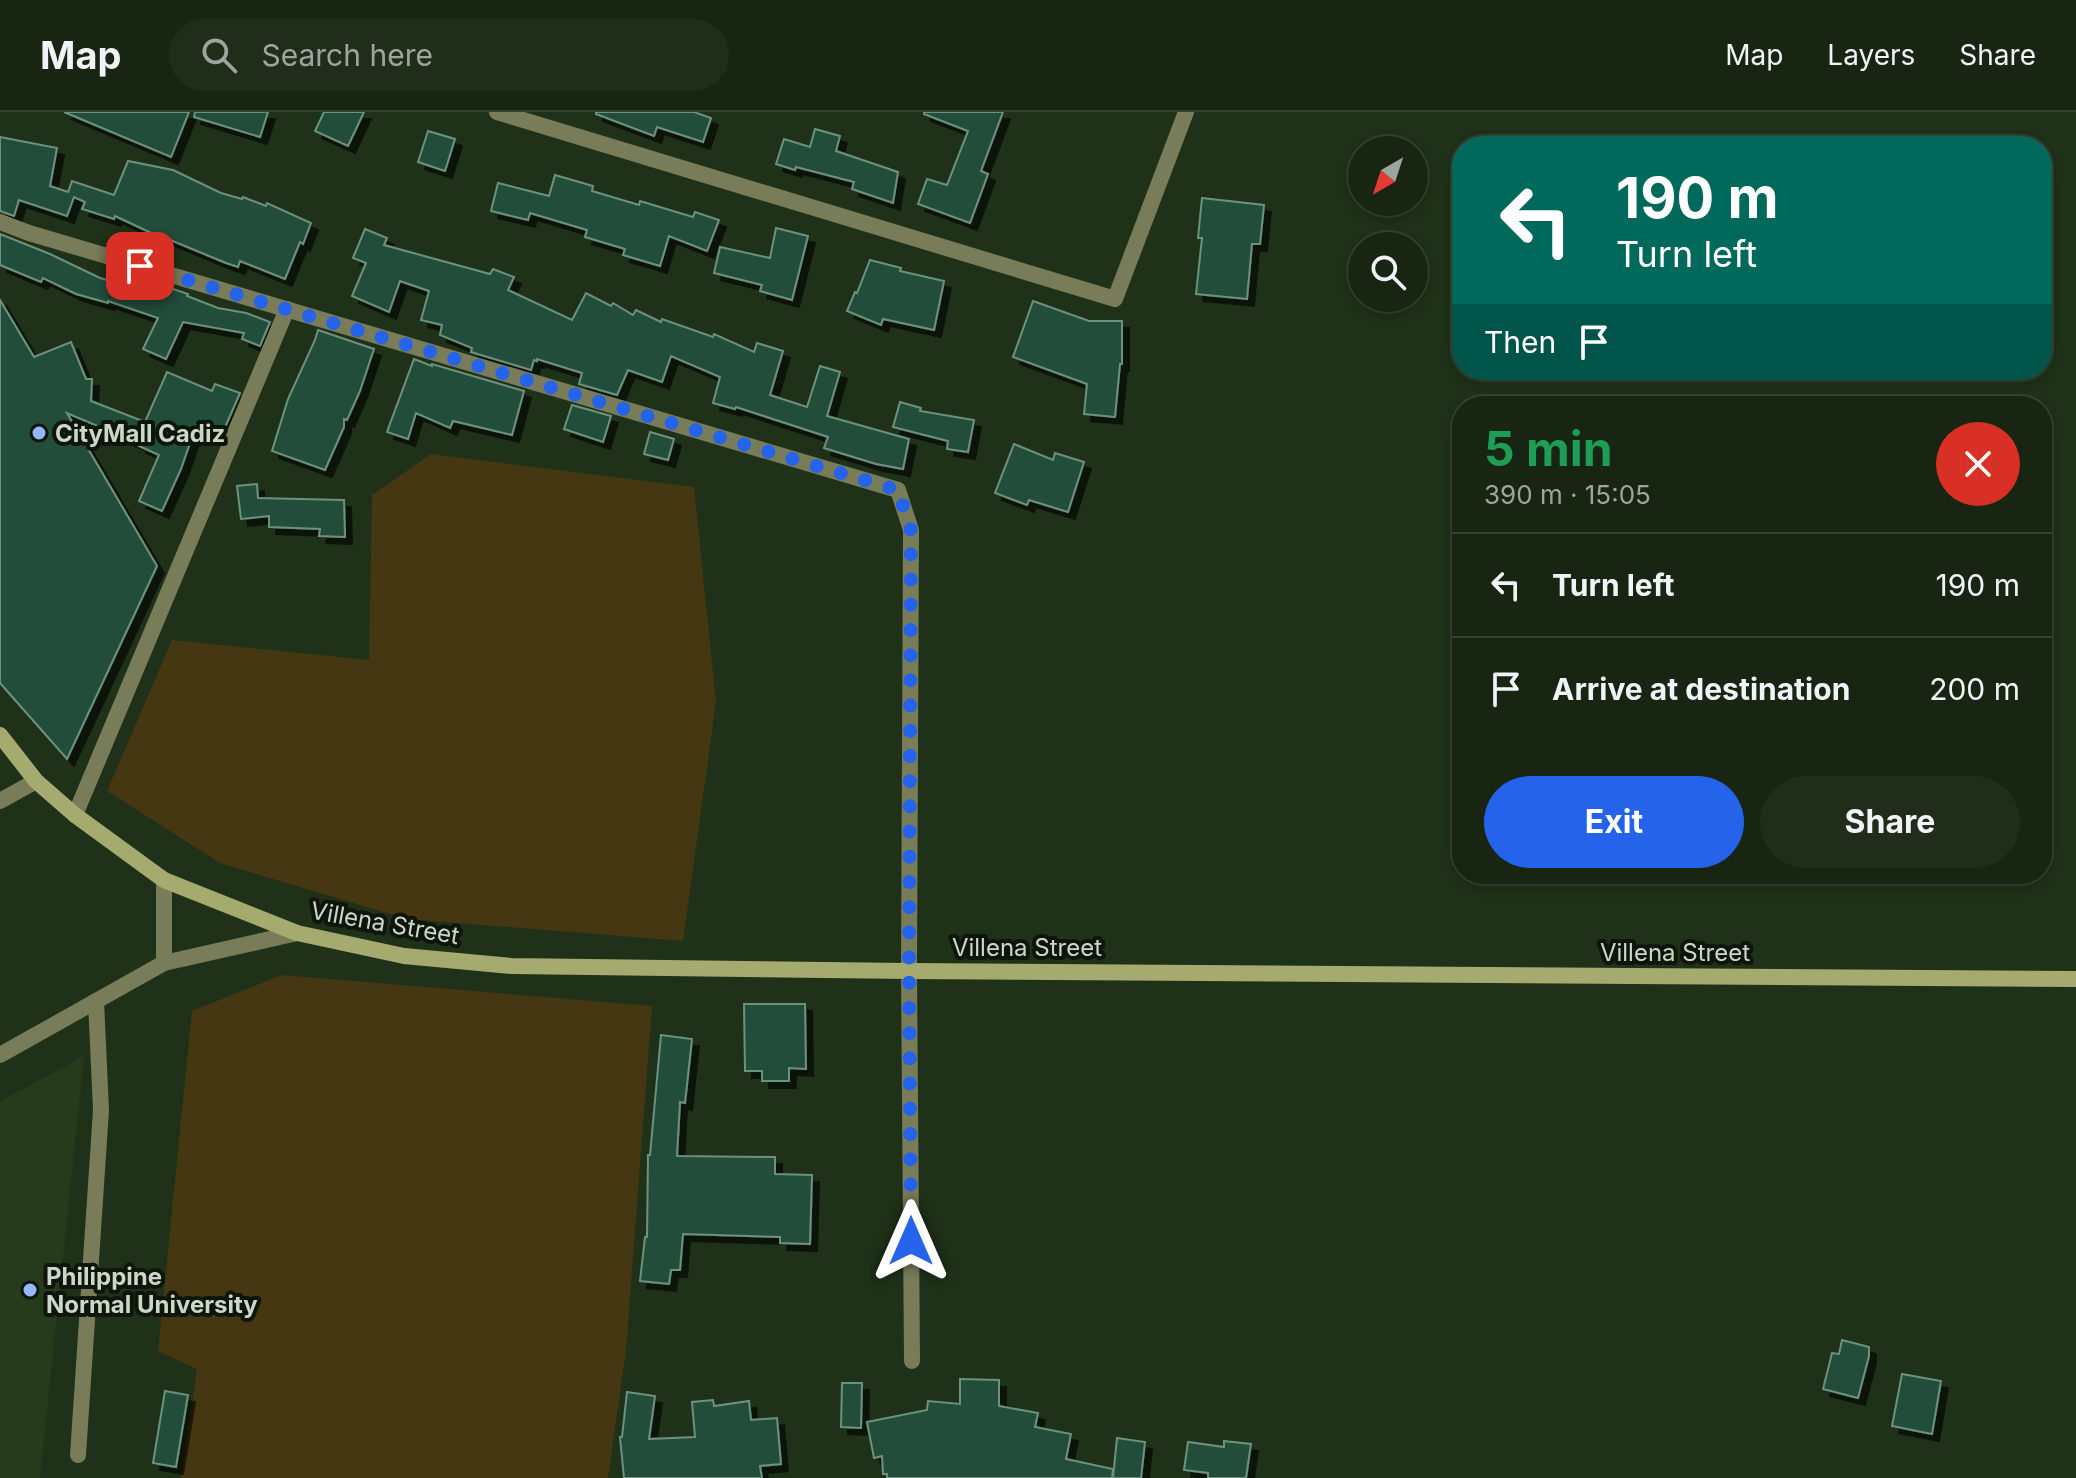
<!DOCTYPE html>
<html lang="en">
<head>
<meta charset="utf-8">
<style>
	:root { --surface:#172512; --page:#202d1b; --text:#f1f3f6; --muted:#9ea59f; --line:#364232; --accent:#2563eb }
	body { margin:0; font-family:Inter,sans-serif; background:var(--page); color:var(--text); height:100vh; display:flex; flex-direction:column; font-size:30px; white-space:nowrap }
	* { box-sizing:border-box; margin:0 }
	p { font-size:26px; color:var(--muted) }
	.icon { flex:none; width:44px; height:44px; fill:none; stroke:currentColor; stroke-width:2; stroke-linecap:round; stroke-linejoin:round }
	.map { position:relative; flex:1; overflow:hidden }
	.panel { position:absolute; left:1452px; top:284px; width:600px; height:488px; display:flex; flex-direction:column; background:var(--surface); border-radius:32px; box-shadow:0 4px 12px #0003,0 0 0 2px var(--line) }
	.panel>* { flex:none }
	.hud { position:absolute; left:1452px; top:24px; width:600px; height:244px; border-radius:32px; box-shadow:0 4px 12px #0003,0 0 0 2px var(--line); background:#00695c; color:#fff; overflow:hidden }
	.needle { width:52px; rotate:219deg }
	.fabs { position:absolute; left:1348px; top:24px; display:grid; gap:16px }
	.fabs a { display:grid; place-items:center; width:80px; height:80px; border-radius:50%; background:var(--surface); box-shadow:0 4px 12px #0003,0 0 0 2px var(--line); font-size:40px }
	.pin { position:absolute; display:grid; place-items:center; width:68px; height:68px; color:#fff; margin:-34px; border-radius:16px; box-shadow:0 4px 12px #0006 }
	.me { position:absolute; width:88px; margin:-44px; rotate:0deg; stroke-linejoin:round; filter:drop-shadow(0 0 6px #0008) }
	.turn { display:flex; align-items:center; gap:28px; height:168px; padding:0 32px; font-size:36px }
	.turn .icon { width:104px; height:104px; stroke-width:2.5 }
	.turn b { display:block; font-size:56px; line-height:68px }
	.then { display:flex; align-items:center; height:76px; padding:0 32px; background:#0003; gap:16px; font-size:30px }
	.round { display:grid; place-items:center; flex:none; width:84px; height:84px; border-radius:42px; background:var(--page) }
	.summary { display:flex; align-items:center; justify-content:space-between; height:136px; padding:0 32px }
	h1 { font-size:48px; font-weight:700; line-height:60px; color:#1e9e55 }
	.primary-button { display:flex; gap:16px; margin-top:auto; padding:16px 32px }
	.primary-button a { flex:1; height:92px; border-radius:48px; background:var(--accent); color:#fff; font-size:32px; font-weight:700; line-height:92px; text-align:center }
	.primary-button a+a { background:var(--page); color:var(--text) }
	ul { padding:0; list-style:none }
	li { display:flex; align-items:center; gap:24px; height:104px; padding:0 32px; border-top:2px solid var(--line) }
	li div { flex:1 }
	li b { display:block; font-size:30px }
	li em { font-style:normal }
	header { display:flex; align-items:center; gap:48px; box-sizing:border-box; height:112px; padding:0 40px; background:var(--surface); border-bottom:2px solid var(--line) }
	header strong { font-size:38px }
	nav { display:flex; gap:44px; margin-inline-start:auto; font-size:28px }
	.search { width:560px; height:72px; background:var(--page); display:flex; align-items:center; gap:20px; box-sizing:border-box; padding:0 28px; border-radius:44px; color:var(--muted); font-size:30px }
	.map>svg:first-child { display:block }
	.built { fill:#253b1c }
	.green { fill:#463713 }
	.building { fill:#244d3a; stroke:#6d917f; stroke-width:2; filter:url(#shadow) }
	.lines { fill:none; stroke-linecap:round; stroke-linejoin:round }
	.minor { stroke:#797c58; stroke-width:16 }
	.tertiary { stroke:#797c58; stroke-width:16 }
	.secondary { stroke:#a5aa6f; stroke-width:16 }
	.route { stroke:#2563eb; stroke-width:14; stroke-dasharray:0 25.2 }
	.poi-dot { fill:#93b7fd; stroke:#0e160b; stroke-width:3 }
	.labels { text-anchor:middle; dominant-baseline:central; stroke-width:8; stroke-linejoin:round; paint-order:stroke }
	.poi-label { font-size:24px; font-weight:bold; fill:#ccd7c8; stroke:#0e160b; text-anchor:start }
	.street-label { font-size:24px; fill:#ccd7c8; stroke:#0e160b }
</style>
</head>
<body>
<header>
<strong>Map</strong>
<div class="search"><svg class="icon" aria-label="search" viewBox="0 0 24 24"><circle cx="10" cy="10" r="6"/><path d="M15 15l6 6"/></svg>Search here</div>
<nav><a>Map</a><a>Layers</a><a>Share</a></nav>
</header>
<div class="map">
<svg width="2076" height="1366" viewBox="0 0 2076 1366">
	<defs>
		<filter id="shadow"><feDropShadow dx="7" dy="7" stdDeviation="0" flood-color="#0009"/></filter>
	</defs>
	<rect width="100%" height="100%" fill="#1f3118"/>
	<polygon class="built" points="84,944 40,1366 0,1366 0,989"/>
	<g class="green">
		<polygon points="431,342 694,375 716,590 683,829 407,807 220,751 107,679 172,528 369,548 372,383"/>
		<polygon points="282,863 652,894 626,1238 608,1366 181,1366 197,1257 158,1239 192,899"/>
	</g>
	<g class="building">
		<polygon points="64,0 189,0 171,45"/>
		<polygon points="195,0 268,0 260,25 194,5"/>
		<polygon points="324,0 364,0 348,34 315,19"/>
		<polygon points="596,0 694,0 711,6 703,30 657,15 654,24 596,2"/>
		<polygon points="924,0 1003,0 981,59 988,62 970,111 918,92 927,67 947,73 968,19 924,2"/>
		<polygon points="815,17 840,24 836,39 898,60 893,91 852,77 854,70 796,55 795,58 776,52 784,27 810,35"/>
		<polygon points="428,19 455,27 445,59 418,50"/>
		<polygon points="0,25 57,36 50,74 68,80 72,69 114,83 128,49 173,58 221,81 242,87 243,85 266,94 267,91 311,111 303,132 300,130 285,167 240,149 238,155 226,151 163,125 162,126 115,104 114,107 82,97 85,90 74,85 67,104 19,88 14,104 0,99"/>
		<polygon points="555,63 593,74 592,79 639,93 640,89 693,105 695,100 719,108 707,139 669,124 660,154 623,143 625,137 585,125 587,118 530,101 528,108 491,99 498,71 549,84"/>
		<polygon points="1202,86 1264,93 1260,132 1252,132 1247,187 1196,182 1202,126 1198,126"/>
		<polygon points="776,116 808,124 792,188 760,179 762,173 714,161 720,135 770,146"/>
		<polygon points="365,117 387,126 384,133 490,162 493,157 514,165 508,178 572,208 586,181 611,194 613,191 633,203 636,198 661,210 662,207 713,225 714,222 754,240 757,231 783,239 770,283 807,295 820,254 840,260 827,304 909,327 903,357 876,352 824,336 828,325 736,295 735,297 713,291 720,265 671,244 662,270 628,258 617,283 579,272 582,261 537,247 537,249 534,248 531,258 471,240 472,236 440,223 442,213 421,208 429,179 400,169 389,200 352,184 366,151 353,146"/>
		<polygon points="0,122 50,142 100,166 122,172 126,161 188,182 187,184 218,196 246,201 270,210 260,234 242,227 244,221 183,210 166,247 143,237 158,206 108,189 108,191 76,182 43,166 41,170 0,153"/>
		<polygon points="870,148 901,156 900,159 944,169 934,218 883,207 881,213 847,199 855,180 857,181"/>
		<polygon points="0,188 34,245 71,230 86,267 92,267 91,289 145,310 167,260 212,279 215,272 240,281 223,320 197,311 181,357 162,399 139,389 159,343 139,334 140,332 67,301 157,454 67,647 0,571"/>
		<polygon points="1033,189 1089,209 1122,209 1122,252 1120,252 1115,305 1084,302 1087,272 1013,245"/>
		<polygon points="318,218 374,237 360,279 347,308 344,307 344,315 325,358 272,339 288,287 315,228"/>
		<polygon points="414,247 432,254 432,252 524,279 512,323 453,309 450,316 416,301 408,327 387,320"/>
		<polygon points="900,290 921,296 920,299 974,308 968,340 947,337 948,329 893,315"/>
		<polygon points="572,293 611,304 603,330 564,317"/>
		<polygon points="650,320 674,327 668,348 644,342"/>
		<polygon points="1014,332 1053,348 1055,341 1084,350 1068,400 1029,388 1027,393 995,381"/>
		<polygon points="257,372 258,386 344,388 345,425 319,424 320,417 269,415 269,404 241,407 237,374"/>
		<polygon points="744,892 805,892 806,957 789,956 789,969 762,969 762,959 745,959"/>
		<polygon points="661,923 692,927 685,991 680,990 677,1044 775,1045 775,1062 812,1063 810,1132 780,1131 780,1125 683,1122 680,1158 671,1158 669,1172 640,1169 645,1125 647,1125 648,1043 650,1043"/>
		<polygon points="1842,1228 1869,1235 1869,1244 1858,1286 1823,1277 1832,1241 1839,1242"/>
		<polygon points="1902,1262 1941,1269 1932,1322 1892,1314"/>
		<polygon points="960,1267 999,1268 999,1294 1038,1301 1035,1315 1071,1322 1066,1347 1113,1357 1112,1366 887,1366 887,1362 883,1362 882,1344 874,1346 867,1310 927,1298 928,1289 960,1292"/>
		<polygon points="842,1271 862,1271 861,1316 841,1315"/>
		<polygon points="165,1279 188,1283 176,1355 153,1351"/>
		<polygon points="627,1280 655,1284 649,1327 695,1325 692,1290 713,1288 714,1294 749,1289 751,1308 777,1306 781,1352 760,1354 762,1366 624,1366 620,1325 622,1325"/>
		<polygon points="1117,1326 1145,1330 1141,1366 1113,1366"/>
		<polygon points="1224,1329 1251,1332 1246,1366 1208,1366 1208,1361 1184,1358 1188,1330 1224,1335"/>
	</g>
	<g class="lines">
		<g class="minor">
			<polyline points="497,0 1115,187 1186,0"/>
			<polyline points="0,110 29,121 898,378 911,418 909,859 912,1249"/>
			<polyline points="0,689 36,669"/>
			<polyline points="75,703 287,197"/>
			<polyline points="78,1343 101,998 96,889"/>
		</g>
		<g class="tertiary">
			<polyline points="164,768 164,851"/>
			<polyline points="0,943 164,851 297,821"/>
		</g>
		<polyline class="secondary" points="0,623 36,669 75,703 164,768 297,821 404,844 511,854 909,859 2076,867"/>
	</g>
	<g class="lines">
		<polyline class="route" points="140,154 898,378 911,418 909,859 911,1129"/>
	</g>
	<g class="poi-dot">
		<circle cx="39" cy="321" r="8"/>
		<circle cx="30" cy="1178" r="8"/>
	</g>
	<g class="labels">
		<g class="poi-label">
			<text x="55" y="321">CityMall Cadiz</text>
			<text x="46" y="1164">Philippine<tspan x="46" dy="28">Normal University</tspan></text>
		</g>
		<g class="street-label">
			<text transform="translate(385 811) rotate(10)">Villena Street</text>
			<text x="1027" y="835">Villena Street</text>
			<text x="1675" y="840">Villena Street</text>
		</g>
	</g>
</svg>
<div class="fabs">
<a><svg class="needle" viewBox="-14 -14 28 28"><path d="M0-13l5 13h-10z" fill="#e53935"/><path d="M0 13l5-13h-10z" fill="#9ea59f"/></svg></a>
<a><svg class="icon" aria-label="search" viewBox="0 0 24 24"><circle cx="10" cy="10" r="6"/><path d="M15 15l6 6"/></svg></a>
</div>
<div class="pin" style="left:140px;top:154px;background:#d93025"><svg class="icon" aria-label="arrive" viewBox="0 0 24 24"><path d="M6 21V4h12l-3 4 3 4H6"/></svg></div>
<svg class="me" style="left:911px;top:1129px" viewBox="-20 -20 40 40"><path d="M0-17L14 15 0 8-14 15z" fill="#2563eb" stroke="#fff" stroke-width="4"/></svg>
<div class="hud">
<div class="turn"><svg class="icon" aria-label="left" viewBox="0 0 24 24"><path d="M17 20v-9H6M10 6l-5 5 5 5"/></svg><div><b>190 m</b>Turn left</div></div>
<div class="then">Then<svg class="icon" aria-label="arrive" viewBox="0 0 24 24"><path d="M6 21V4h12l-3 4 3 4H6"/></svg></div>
</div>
<section class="panel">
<div class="summary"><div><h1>5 min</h1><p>390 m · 15:05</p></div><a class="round" style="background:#d93025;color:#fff"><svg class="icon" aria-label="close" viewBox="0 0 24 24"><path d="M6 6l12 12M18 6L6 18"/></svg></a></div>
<ul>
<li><svg class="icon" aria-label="left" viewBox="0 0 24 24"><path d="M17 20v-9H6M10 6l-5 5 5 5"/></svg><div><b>Turn left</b></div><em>190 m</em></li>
<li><svg class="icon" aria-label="arrive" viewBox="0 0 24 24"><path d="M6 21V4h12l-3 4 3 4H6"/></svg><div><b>Arrive at destination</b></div><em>200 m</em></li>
</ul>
<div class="primary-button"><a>Exit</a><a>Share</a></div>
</section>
</div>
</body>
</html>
